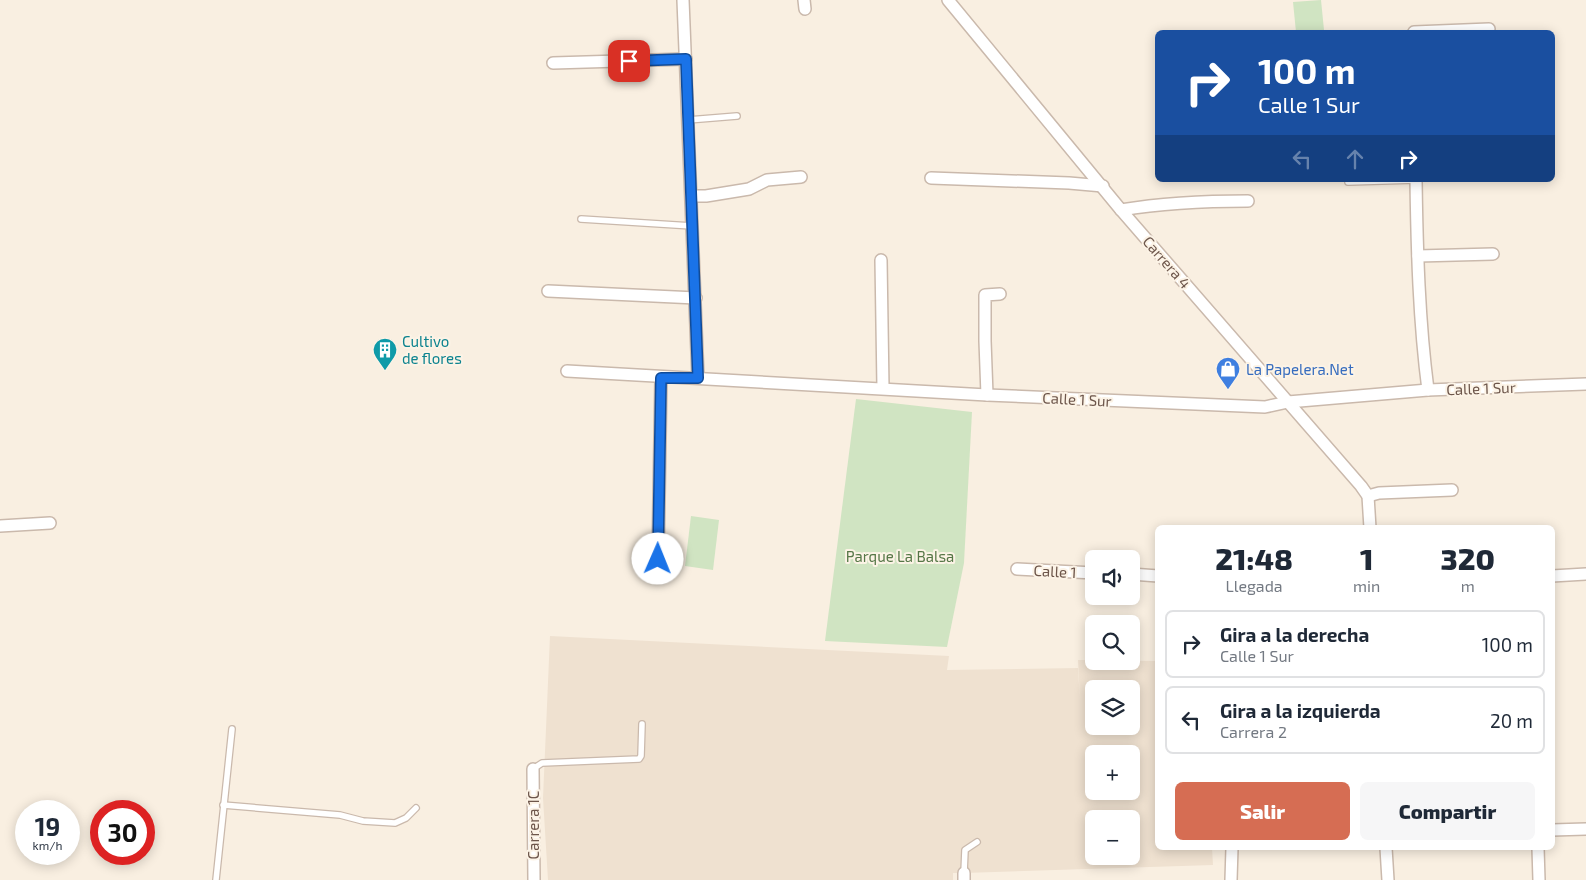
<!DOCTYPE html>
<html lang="es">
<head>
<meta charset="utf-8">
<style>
	:root { --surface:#fff; --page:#f6f6f7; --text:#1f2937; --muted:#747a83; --line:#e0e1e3; --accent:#d66d53 }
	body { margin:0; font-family:"Exo 2",sans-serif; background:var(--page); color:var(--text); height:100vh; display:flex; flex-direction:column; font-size:19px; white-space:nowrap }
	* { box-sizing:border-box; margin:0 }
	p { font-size:16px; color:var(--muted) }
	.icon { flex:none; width:28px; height:28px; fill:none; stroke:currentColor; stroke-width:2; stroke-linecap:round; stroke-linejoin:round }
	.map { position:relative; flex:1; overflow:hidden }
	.details { position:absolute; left:1155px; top:525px; width:400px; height:325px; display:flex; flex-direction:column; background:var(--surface); border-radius:8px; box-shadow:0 2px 12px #0003 }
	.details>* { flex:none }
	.banner { position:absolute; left:1155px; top:30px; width:400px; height:152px; border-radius:8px; box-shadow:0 2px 12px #0003; background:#1a4fa0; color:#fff; overflow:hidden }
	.tools { position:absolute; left:1085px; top:550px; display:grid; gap:10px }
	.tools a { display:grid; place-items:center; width:55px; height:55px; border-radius:8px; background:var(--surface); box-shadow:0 2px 12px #0003; font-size:25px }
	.speed { position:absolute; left:15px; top:800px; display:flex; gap:10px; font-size:25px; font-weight:700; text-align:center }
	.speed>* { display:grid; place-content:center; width:65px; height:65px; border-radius:50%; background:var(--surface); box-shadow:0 2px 12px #0003; line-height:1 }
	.speed small { font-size:12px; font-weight:400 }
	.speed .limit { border:8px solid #d22; background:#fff; color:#111 }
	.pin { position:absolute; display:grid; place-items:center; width:42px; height:42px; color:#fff; margin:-21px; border-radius:10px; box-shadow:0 2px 8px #0006 }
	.me { position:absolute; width:55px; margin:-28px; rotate:1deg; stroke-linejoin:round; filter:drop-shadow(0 0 4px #0008) }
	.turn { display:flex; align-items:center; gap:18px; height:105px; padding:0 20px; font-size:22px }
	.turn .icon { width:65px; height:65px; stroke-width:2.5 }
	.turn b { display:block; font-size:35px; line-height:42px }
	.lanes { display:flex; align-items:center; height:48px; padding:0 20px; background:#0003; justify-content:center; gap:25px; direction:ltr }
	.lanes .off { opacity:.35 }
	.eta { display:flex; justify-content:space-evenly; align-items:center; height:85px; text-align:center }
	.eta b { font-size:30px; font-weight:800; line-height:35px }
	.primary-button { display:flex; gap:10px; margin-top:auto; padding:10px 20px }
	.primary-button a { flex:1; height:58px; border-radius:8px; background:var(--accent); color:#fff; font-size:20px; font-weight:800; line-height:58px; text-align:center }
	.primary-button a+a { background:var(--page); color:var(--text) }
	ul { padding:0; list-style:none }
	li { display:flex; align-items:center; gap:15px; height:68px; margin:0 10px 8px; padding:0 10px; border:2px solid var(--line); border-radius:8px }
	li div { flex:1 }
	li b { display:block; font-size:19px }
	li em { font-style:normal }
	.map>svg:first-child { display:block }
	.residential { fill:#efe1d0; fill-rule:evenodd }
	.green { fill:#d0e4c2 }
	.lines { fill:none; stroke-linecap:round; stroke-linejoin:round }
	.lane-casing { stroke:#cab9ac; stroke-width:8 }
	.street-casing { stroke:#cab9ac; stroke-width:14 }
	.lane { stroke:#fff; stroke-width:5.5 }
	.street { stroke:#fff; stroke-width:11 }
	.route-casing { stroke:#114b97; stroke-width:12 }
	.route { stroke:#1a73e8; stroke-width:9 }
	.labels { text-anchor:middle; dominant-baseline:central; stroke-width:4; stroke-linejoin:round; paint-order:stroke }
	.street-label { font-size:15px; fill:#6d564b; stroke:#fcf3e6 }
	.culture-label { font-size:15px; fill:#0d838f; stroke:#fcf3e6; text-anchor:start }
	.shop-label { font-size:15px; fill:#366cbe; stroke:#fcf3e6; text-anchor:start }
	.park-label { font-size:15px; fill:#567747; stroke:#fcf3e6 }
</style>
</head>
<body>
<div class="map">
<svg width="1586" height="880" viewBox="0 0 1586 880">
	<rect width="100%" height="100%" fill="#f9efe1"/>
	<path class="residential" d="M550,636L949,656L947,670L1078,668L1080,701L1078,660L1157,661L1158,848H1212L1213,865L964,873H953V880H548L543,798ZM1094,689H1131V726H1094ZM1094,754H1131V791H1094ZM1094,819H1131V856H1094Z"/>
	<g class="green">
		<polygon points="1321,0 1324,30 1296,32 1293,2"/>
		<polygon points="856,399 972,412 964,563 947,647 825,641"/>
		<polygon points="691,516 719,520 713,570 685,566"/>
	</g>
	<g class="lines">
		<defs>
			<g id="lane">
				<polyline points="688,120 737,116"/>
				<polyline points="1348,182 1416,180"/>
				<polyline points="581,219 692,226"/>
				<polyline points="533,769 542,763 639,759 641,756 642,724"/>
				<polyline points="223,805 340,815 363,821 395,823 406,818 416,808"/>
				<polyline points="964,873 965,850 977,842"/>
				<polyline points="216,880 232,729"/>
			</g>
			<g id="street">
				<polyline points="683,0 698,378"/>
				<polyline points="804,0 805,9"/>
				<polyline points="948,0 1121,210 1361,486 1368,496 1370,528"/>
				<polyline points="1414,32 1489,29"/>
				<polyline points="553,63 686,59"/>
				<polyline points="931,178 1069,183 1103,186"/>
				<path d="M1416,180C1417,250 1419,321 1428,390"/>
				<polyline points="691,196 706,196 749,189 767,180 801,177"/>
				<path d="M1121,210C1163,203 1206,201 1248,201"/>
				<polyline points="1418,256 1493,254"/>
				<polyline points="881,260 883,388"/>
				<polyline points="548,291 696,298"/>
				<polyline points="567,371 987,395 1265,407 1288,402 1428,390 1586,384"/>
				<polyline points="987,395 985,341 985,295 1000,294"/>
				<polyline points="1368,496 1379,493 1452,490"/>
				<polyline points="0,526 50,523"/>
				<polyline points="658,559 661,377"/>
				<polyline points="1017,569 1094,573"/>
				<polyline points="1131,574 1158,576"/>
				<polyline points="1552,576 1586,574"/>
				<polyline points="533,769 534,880"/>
				<polyline points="1552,830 1586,829"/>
				<polyline points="1386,848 1388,880"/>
				<polyline points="1538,848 1539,880"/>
				<polyline points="964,873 964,880"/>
				<polyline points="1231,880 1232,848"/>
			</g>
		</defs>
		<use href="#lane" class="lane-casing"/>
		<use href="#street" class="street-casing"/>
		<use href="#lane" class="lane"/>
		<use href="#street" class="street"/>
	</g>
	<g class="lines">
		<defs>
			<polyline id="route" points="629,61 686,59 698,378 661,378 658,559"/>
		</defs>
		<use href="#route" class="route-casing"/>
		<use href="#route" class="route"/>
	</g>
	<defs>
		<symbol id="building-pin" viewBox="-11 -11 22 30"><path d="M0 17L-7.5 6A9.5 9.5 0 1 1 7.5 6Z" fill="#0f9aa8" stroke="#fcf3e6"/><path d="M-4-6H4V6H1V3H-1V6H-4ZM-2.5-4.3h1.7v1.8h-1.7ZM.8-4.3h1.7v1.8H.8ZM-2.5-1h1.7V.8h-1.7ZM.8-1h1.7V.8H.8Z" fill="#fff"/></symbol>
		<symbol id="shop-pin" viewBox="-11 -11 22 30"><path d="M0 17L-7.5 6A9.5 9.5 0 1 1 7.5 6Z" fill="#3f7fe0" stroke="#fcf3e6"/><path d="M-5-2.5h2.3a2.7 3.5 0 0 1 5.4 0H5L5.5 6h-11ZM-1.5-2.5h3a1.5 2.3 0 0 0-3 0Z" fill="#fff"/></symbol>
	</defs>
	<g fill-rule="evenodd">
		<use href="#building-pin" x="371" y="336" width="28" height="38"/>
		<use href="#shop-pin" x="1214" y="355" width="28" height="38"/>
	</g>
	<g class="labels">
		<g class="street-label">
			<text transform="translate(1167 262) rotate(49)">Carrera 4</text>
			<text transform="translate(1481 388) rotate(-2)">Calle 1 Sur</text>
			<text transform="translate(1077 399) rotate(3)">Calle 1 Sur</text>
			<text transform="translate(1055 571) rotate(3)">Calle 1</text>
			<text transform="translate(533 825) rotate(-90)">Carrera 1C</text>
		</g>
		<g class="culture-label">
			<text x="402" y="341">Cultivo<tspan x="402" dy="17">de flores</tspan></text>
		</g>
		<g class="shop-label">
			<text x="1246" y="369">La Papelera.Net</text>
		</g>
		<g class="park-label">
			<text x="900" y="556">Parque La Balsa</text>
		</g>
	</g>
</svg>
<div class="tools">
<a><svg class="icon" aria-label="sound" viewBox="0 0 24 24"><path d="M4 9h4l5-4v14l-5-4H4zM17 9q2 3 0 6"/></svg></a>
<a><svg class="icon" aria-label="search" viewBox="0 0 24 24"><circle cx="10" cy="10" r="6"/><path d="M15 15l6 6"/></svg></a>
<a><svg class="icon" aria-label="layers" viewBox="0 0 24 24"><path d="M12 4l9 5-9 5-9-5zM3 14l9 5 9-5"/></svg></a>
<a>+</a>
<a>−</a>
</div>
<div class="speed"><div>19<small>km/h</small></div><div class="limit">30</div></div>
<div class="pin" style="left:629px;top:61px;background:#d93025"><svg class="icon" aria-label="arrive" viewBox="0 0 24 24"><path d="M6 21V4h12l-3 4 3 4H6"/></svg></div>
<svg class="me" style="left:658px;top:559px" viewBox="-20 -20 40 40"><circle r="19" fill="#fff"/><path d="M0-13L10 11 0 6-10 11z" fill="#1a73e8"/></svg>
<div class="banner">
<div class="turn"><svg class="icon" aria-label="right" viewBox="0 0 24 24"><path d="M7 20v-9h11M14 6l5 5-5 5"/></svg><div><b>100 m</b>Calle 1 Sur</div></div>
<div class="lanes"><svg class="icon off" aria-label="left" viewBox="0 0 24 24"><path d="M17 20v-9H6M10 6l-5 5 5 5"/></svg><svg class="icon off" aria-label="ahead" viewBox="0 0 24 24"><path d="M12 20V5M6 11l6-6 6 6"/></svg><svg class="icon" aria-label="right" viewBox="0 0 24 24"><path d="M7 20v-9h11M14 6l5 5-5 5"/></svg></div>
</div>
<section class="details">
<div class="eta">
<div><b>21:48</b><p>Llegada</p></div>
<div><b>1</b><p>min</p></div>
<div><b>320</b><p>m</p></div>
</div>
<ul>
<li><svg class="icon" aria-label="right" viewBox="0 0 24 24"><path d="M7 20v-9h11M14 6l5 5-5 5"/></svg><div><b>Gira a la derecha</b><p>Calle 1 Sur</p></div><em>100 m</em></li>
<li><svg class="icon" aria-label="left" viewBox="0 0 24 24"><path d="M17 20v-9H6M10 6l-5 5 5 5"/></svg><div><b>Gira a la izquierda</b><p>Carrera 2</p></div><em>20 m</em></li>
</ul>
<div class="primary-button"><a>Salir</a><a>Compartir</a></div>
</section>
</div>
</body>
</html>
